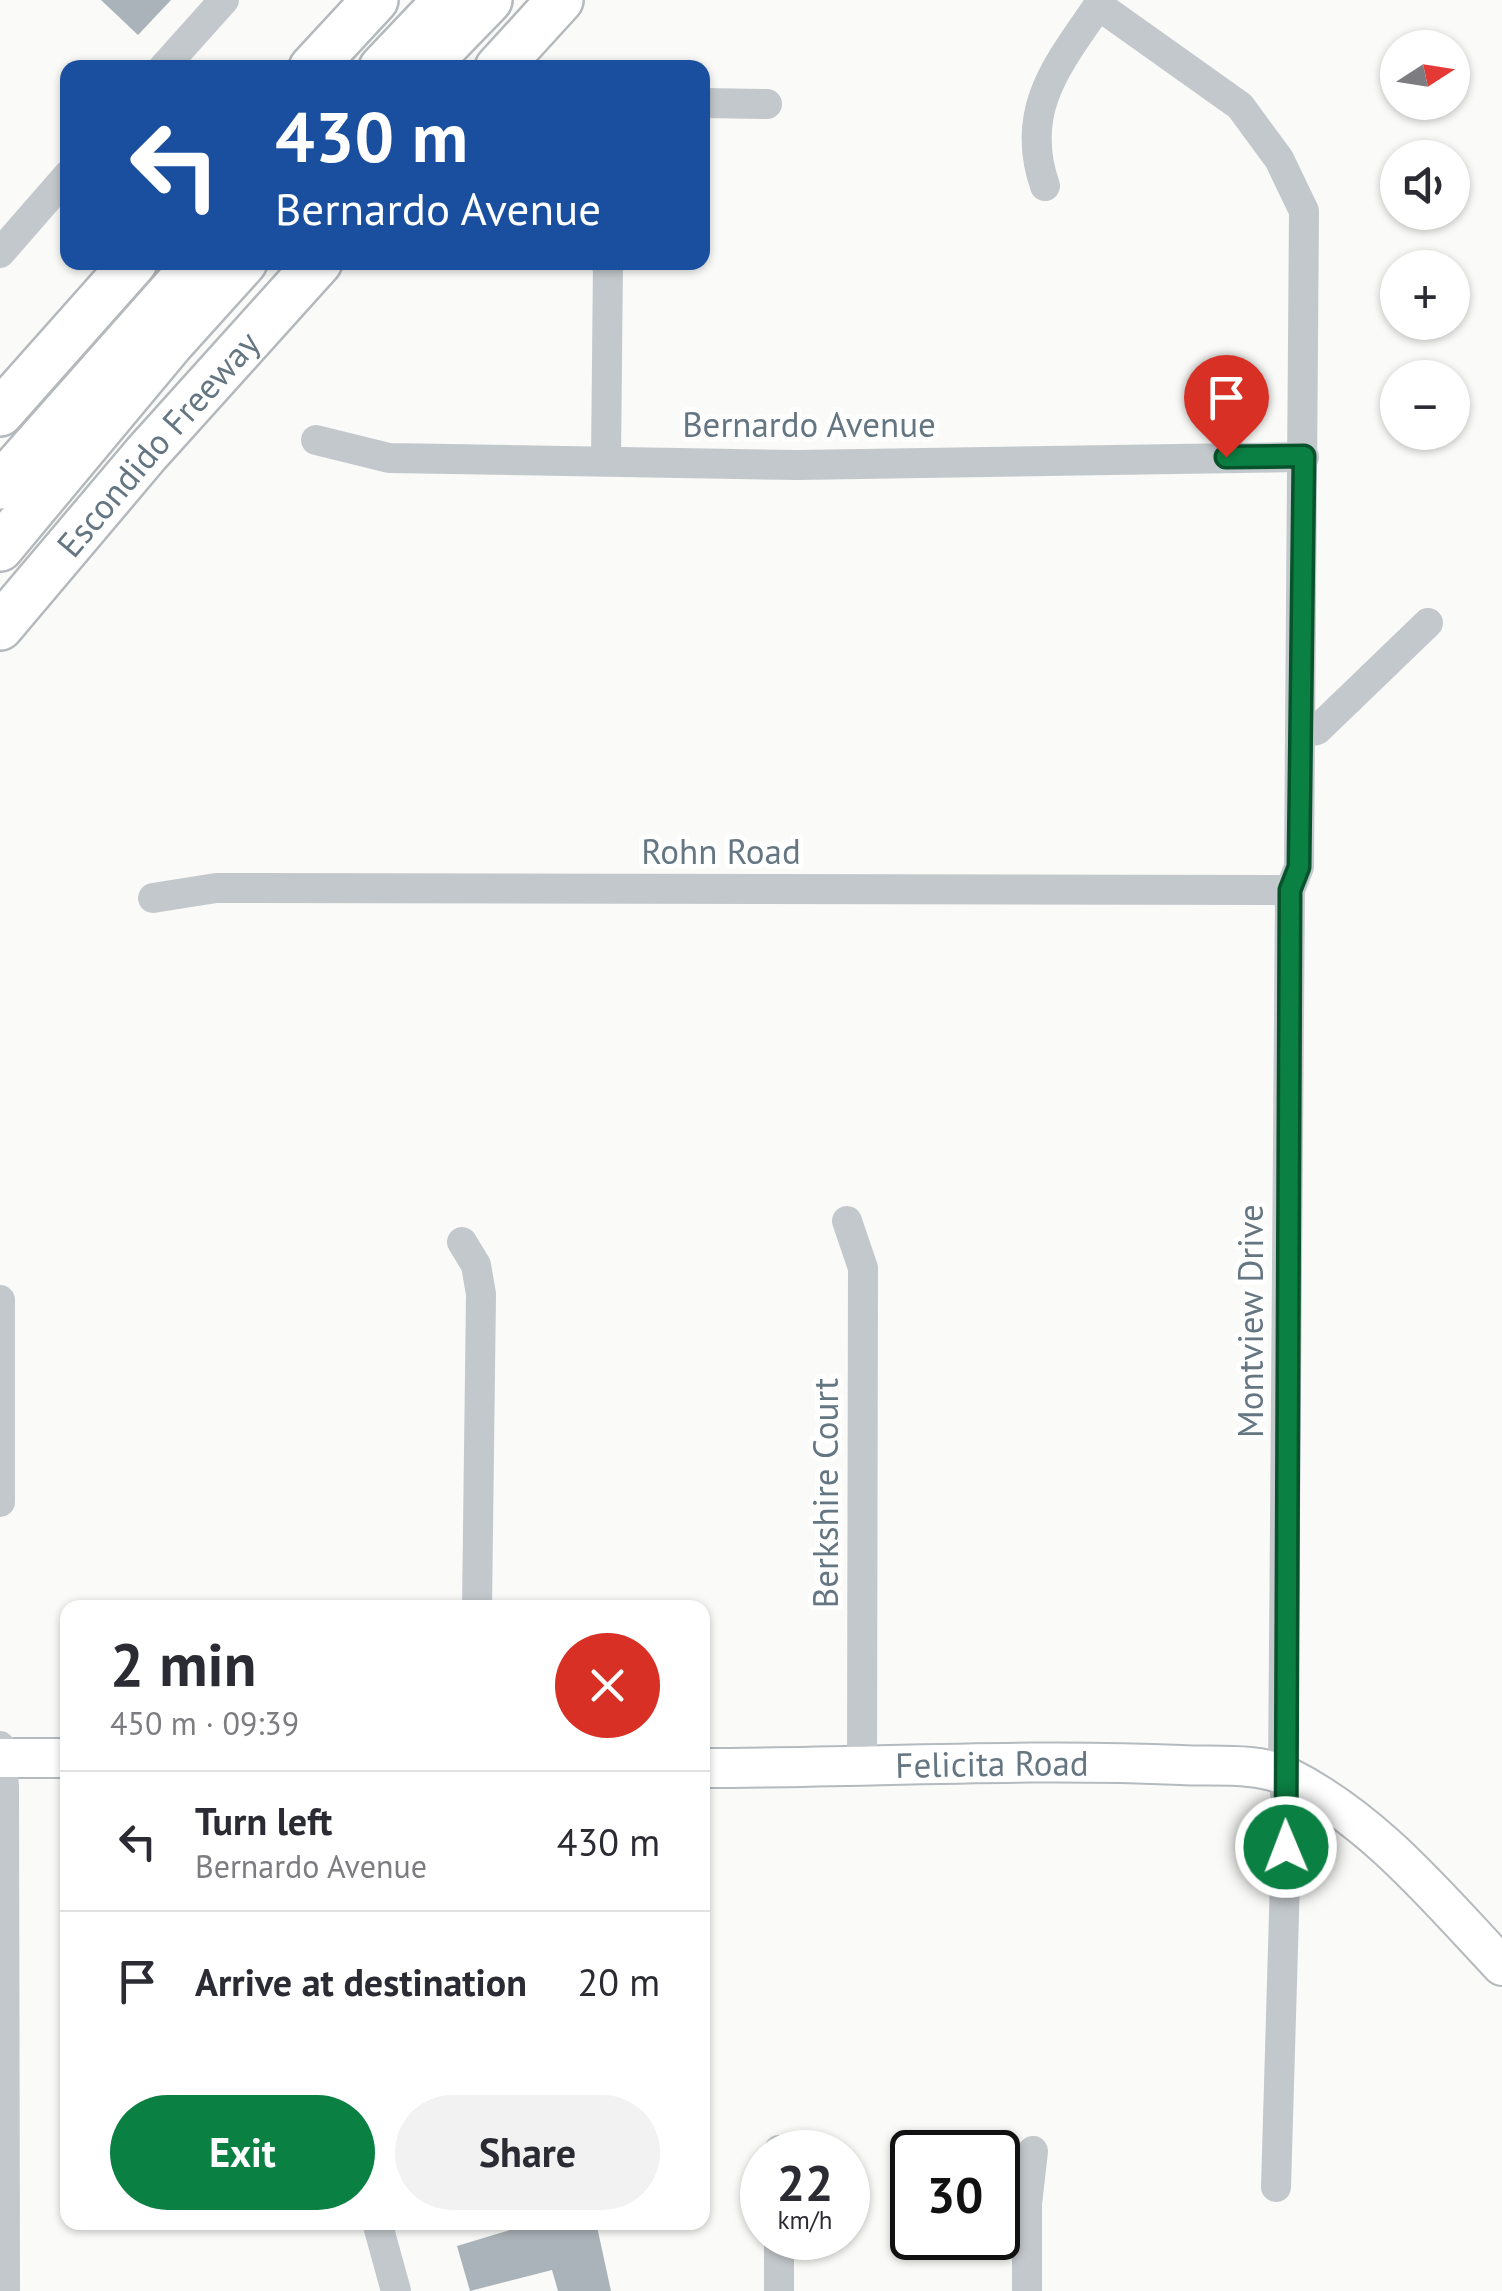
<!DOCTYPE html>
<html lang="en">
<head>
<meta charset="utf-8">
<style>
	:root { --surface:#fff; --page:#f2f2f3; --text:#2b2b33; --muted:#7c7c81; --line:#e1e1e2; --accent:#0b8043 }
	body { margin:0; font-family:"PT Sans",sans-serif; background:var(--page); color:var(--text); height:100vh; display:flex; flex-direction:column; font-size:38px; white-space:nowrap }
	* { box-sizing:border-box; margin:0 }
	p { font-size:32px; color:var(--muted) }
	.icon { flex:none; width:55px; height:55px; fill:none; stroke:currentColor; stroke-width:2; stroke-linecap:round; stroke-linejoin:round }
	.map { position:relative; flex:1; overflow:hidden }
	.panel { position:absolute; left:60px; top:1600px; width:650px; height:630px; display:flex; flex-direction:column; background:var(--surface); border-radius:20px; box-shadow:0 2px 8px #0004 }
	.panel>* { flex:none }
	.top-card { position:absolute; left:60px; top:60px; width:650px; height:210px; border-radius:20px; box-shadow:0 2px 8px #0004; background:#1a4fa0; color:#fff; overflow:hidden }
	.needle { width:65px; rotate:78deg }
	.fabs { position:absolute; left:1380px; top:30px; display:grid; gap:20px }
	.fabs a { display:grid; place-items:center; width:90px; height:90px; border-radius:50%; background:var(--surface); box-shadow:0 2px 8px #0004; font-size:50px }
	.speed { position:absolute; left:740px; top:2130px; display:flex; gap:20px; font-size:50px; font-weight:700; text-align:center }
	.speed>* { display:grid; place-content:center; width:130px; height:130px; border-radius:50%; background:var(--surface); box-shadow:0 2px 8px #0004; line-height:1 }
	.speed small { font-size:25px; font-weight:400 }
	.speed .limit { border:5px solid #111; border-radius:15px; background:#fff; color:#111 }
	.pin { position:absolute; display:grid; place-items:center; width:85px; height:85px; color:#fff; margin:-102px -42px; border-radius:50% 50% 50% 0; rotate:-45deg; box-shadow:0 0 10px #0007 }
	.pin .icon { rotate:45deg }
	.me { position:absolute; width:110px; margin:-55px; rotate:359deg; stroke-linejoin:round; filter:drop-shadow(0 0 8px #0008) }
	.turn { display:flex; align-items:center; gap:35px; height:210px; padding:0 50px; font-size:45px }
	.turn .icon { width:130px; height:130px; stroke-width:2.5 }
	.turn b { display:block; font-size:70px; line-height:85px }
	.round { display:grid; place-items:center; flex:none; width:105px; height:105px; border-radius:52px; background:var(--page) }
	.overview { display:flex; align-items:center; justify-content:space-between; height:170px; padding:0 50px }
	h1 { font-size:60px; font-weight:600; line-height:75px }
	.cta { display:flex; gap:20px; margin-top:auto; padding:20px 50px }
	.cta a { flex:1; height:115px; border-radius:60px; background:var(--accent); color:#fff; font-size:40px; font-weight:600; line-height:115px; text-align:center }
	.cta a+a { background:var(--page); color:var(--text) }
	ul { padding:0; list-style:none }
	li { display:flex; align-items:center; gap:30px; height:140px; padding:0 50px; border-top:2px solid var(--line) }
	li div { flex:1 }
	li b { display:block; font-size:38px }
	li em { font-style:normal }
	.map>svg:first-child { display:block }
	.building { fill:#aab3b9 }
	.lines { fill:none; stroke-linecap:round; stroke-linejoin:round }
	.major-casing { stroke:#b5babe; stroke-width:42 }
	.highway-casing { stroke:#b4b9bd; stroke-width:50 }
	.minor { stroke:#c3c8cc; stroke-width:30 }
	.major { stroke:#fff; stroke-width:38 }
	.highway { stroke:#fff; stroke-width:45 }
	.route-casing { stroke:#07532c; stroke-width:25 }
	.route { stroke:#0b8043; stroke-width:18 }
	.labels { text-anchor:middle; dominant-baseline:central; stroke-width:10; stroke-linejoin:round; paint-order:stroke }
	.street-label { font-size:35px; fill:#657683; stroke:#fff }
</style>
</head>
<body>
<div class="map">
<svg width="1502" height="2291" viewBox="0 0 1502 2291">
	<rect width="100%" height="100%" fill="#fafaf8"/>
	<g class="building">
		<polygon points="101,0 171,0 138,35"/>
		<polygon points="536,2222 596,2222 611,2291 558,2291 552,2270 470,2291 457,2246"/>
	</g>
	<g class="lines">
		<defs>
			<g id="major">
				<polyline points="0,1758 68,1758"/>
				<path id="s1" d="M702,1768C862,1768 1022,1758 1181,1765C1213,1767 1257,1762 1286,1776C1374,1820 1436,1896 1502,1966"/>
			</g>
			<g id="highway">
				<polyline points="312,68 375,0"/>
				<polyline points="382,68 438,9"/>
				<polyline points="423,68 489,0"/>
				<polyline points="498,68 560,0"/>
				<polyline points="0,413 134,262"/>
				<polyline points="0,486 198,262"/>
				<polyline points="0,548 170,344 244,262"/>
				<path id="s2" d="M0,627L146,454L319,262"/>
			</g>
		</defs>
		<use href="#major" class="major-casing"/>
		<use href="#highway" class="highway-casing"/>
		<g class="minor">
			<polyline points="1098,5 1240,106 1279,159 1304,211 1299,867 1290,890 1283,1774 1287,1811 1276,2187"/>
			<polyline points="163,68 224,0"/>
			<polyline points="702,103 767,104"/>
			<path d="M1045,186C1018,108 1060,62 1102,0"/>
			<polyline points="0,253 68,175"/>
			<polyline points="316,440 389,458 798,465 1304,457"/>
			<polyline points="606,460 608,262"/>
			<polyline points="1301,733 1317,730 1428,623"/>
			<polyline points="153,898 216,888 1290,890"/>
			<polyline points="847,1221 863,1268 862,1768"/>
			<polyline points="462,1242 476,1265 481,1294 477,1608"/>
			<polyline points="0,1300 0,1502"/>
			<polyline points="0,1746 4,1786 5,2291"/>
			<polyline points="779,2152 779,2150"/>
			<polyline points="377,2222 396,2291"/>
			<polyline points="779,2291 779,2238"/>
			<polyline points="1027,2291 1027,2204 1033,2151"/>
		</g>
		<use href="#major" class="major"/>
		<use href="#highway" class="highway"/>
	</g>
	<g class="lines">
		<defs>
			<polyline id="route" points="1226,457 1304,456 1299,867 1290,890 1286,1847"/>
		</defs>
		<use href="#route" class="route-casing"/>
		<use href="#route" class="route"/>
	</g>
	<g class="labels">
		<g class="street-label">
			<text x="809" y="424">Bernardo Avenue</text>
			<text stroke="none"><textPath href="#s2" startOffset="242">Escondido Freeway</textPath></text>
			<text x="721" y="851">Rohn Road</text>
			<text transform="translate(1250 1321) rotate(-90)">Montview Drive</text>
			<text transform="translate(825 1493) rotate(-90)">Berkshire Court</text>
			<text stroke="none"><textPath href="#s1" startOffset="290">Felicita Road</textPath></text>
		</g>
	</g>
</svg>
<div class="fabs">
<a><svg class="needle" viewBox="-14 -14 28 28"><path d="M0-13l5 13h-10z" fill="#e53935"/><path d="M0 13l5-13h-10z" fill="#7c7c81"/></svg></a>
<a><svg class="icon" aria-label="sound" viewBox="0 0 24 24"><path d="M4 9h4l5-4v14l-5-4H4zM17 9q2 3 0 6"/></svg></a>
<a>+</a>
<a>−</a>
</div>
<div class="speed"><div>22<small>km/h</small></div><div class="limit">30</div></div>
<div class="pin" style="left:1226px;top:457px;background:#d93025"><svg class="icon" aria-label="arrive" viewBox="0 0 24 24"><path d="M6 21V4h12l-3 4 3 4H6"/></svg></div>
<svg class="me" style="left:1286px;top:1847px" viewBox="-20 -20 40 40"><circle r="17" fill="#0b8043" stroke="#fff" stroke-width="3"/><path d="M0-11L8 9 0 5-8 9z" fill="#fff"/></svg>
<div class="top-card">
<div class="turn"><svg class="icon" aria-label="left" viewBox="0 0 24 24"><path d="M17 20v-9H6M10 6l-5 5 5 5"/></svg><div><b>430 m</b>Bernardo Avenue</div></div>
</div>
<section class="panel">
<div class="overview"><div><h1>2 min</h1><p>450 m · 09:39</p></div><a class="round" style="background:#d93025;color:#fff"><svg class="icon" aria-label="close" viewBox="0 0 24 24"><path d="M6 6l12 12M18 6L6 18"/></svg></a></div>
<ul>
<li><svg class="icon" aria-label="left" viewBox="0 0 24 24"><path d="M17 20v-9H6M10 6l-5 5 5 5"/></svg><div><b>Turn left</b><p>Bernardo Avenue</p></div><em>430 m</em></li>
<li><svg class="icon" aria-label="arrive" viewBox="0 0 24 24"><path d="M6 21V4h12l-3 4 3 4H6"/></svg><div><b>Arrive at destination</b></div><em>20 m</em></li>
</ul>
<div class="cta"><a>Exit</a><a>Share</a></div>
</section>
</div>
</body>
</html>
